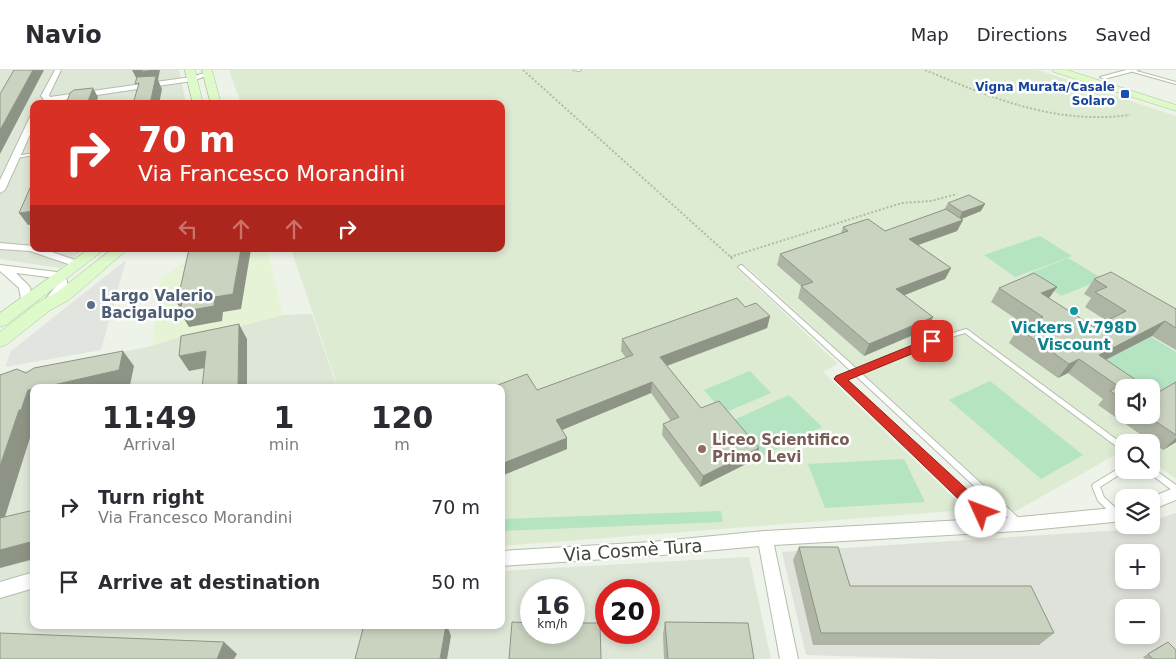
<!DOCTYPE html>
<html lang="en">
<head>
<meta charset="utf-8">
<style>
	:root { --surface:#fff; --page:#f2f2f3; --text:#2b2b33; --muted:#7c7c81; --line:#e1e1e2 }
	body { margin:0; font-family:"DejaVu Sans",sans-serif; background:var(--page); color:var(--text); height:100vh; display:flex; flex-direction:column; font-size:19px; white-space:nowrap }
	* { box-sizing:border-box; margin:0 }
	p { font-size:16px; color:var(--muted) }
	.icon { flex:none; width:28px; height:28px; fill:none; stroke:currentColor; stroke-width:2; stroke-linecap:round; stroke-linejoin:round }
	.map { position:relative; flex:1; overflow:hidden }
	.side { position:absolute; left:30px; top:314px; width:475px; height:245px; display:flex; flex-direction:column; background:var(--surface); border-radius:10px; box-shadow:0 2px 8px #0003 }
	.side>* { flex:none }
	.banner { position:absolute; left:30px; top:30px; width:475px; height:152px; border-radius:10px; box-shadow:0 2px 8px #0003; background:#d93025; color:#fff; overflow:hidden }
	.tools { position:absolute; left:1115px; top:309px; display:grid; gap:10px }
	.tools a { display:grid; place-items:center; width:45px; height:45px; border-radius:10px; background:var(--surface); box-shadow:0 2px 8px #0003; font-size:25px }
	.speed { position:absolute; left:520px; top:509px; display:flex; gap:10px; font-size:25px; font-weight:700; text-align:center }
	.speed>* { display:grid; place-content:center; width:65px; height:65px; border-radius:50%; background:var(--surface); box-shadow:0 2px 8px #0003; line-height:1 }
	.speed small { font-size:12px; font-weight:400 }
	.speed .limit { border:8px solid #d22; background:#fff; color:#111 }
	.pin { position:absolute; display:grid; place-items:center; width:42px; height:42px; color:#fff; margin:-21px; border-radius:10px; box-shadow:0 2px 8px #0006 }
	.me { position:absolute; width:55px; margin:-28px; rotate:313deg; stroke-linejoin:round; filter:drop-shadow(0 0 4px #0008) }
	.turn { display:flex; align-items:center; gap:18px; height:105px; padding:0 25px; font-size:22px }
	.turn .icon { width:65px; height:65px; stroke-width:2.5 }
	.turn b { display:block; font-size:35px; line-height:42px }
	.lanes { display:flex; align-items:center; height:48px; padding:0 25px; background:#0003; justify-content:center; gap:25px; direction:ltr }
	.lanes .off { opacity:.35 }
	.eta { display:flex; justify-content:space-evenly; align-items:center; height:85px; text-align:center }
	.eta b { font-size:30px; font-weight:600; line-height:35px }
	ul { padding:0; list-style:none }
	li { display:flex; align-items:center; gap:15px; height:75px; padding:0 25px }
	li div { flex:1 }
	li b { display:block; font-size:19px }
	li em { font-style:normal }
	header { display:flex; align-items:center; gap:30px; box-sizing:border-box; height:70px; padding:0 25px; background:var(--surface); border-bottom:1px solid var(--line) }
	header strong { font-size:24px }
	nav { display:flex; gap:28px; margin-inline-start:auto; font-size:18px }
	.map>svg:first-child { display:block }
	.residential { fill:#dee6d7; fill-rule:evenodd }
	.commercial { fill:#e6f3d5 }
	.industrial { fill:#dfe2da; fill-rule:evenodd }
	.education { fill:#deebd3; fill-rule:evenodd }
	.green { fill:#b4e4c2 }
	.parking { fill:#e2e4e0 }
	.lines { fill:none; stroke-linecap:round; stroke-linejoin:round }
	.lane-casing { stroke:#b5bdab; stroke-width:2 }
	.street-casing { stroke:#b5bdab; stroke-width:2 }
	.secondary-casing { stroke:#aac695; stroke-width:1 }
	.path { stroke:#aebe9e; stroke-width:2; stroke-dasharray:2 2; stroke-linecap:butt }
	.lane { fill:#fff; fill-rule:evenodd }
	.street { fill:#fff; fill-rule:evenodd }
	.secondary { fill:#defacb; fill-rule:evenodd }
	.wall { fill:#aeb5a4 }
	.shaded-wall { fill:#8d9486 }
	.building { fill:#cad3bf; stroke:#8d9486 }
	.route { fill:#d93025; stroke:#8d1f18 }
	.transit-dot { fill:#1a4fb4; stroke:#fff; stroke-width:2 }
	.service-dot { fill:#5c6f8a; stroke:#fff; stroke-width:2 }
	.culture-dot { fill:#0f9aa8; stroke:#fff; stroke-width:2 }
	.education-dot { fill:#8d6e63; stroke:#fff; stroke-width:2 }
	.labels { text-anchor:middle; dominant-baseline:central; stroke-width:5; stroke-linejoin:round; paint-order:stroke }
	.far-transit-label { font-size:12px; font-weight:bold; fill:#164399; stroke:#fff; text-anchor:end }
	.service-label { font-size:15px; font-weight:bold; fill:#4e5e75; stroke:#fff; text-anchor:start }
	.culture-label { font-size:15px; font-weight:bold; fill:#0d838f; stroke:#fff }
	.education-label { font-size:15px; font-weight:bold; fill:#785e54; stroke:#fff; text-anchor:start }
	.near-street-label { font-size:18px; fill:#3f4637; stroke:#fff }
</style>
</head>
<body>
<header>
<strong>Navio</strong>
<nav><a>Map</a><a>Directions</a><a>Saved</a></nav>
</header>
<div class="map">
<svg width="1176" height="589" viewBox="0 0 1176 589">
	<rect width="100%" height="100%" fill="#edf3e8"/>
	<g class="residential">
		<polygon points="0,0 179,0 186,34 34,34 34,179 85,179 60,198 0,189"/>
		<path d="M312,244L337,317L34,318V555H501V501L749,487L771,589H0V306L152,276L183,265V271L283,245ZM531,520H574V562H531ZM606,520H649V562H606Z"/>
	</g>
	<polygon class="commercial" points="202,179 267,179 283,245 182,271 183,266 152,276 161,209"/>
	<path class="industrial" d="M1176,443V589H938L806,585L782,482L1121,460L1137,455H1151V451ZM1124,482H1151V510H1124ZM1124,538H1151V565H1124Z"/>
	<path class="education" d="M229,0H1038L1176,46V409L1151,391V372H1124V380L1014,442L745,195L737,198L838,294L823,302L966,440L501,476V318L338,317L291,179H501V34H241ZM1124,318H1151V345H1124Z"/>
	<g class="green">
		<polygon points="1040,166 1072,186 1015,207 984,185"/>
		<polygon points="1068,188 1103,209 1061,226 1028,204"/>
		<polygon points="1151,267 1176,282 1176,312 1151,327 1151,318 1124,318 1088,298"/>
		<polygon points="750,301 771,323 724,343 704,320"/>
		<polygon points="990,311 1083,385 1041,409 949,330"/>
		<polygon points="789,325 822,357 756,389 725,354"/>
		<polygon points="904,389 925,432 825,438 808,394"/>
		<polygon points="721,441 723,452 501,461 501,449"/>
	</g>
	<polygon class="parking" points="126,190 101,280 5,297 11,281"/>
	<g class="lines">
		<defs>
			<g id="lane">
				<polygon points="573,0 581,0 579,1"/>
				<polygon points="1133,0 1176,12 1176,14 1133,2"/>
				<polygon points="34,83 34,85 16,88 14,87 16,86"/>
				<polygon points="741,195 743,196 858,300 930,270 966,259 968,260 1124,375 1124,382 965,263 934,272 862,304 1022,451 1023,453 1022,455 1019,456 1016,455 856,306 845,310 997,452 998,454 997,456 994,457 991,456 838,311 837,309 838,307 852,302 739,198 738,197 739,196"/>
				<polygon points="1124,395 1124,400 1127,400 1100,417 1104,427 1120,442 1121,444 1120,446 1117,447 1114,446 1098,431 1092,416 1093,414"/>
				<polygon points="1151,397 1176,415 1176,422 1173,421 1148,402 1147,400 1151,400"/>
			</g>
			<g id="street">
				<polygon points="55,0 61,0 49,25 50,27 191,7 208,2 212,4 192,11 36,34 44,29 41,26"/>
				<polygon points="1126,0 1139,0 1104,9 1100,7"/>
				<polygon points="31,45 34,45 34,56 5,120 0,123 0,110"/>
				<polygon points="0,173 34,176 34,179 43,179 81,192 82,194 77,197 30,181 0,179"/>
				<polygon points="0,195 65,203 68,216 53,235 49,236 43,232 56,216 56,208 16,203 30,217 32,231 30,234 22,234 19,218 0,201"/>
				<polygon points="1176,417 1176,430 1151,440 1150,428"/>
				<polygon points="1124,437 1124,451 1020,461 774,475 798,589 780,589 759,476 651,486 501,496 501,481 651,472 765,461 1020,447"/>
				<polygon points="34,502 34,518 0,528 0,512"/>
			</g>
			<g id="secondary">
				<polygon points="185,0 195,0 203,34 193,34"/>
				<polygon points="202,0 212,0 221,34 211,34"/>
				<polygon points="1052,0 1067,0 1176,35 1176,41 1054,2"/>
				<polygon points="89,179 105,179 6,255 0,257 0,243"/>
				<polygon points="112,179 128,179 69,230 49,241 6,275 0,277 0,262 37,233 57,222"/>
			</g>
		</defs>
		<use href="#lane" class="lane-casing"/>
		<use href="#street" class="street-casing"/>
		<use href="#secondary" class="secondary-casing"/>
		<g class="path">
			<polyline points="523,0 734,190"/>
			<path d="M925,0C992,28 1055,55 1130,45"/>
			<polyline points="730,187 902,133 931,131 957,124"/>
		</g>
		<use href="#lane" class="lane"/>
		<use href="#street" class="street"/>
		<use href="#secondary" class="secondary"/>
	</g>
	<g class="wall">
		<polygon points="948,133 981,141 961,149 963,150 957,161 918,175 951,198 945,209 904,225 933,247 927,259 864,286 798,228 801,216 777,195 780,184 841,163 843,157 885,161 944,140"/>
		<polygon points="1094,209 1176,239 1176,280 1152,266 1106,290 1124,318 1124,345 1151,345 1157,323 1176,312 1176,372 1163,380 1098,335 1103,329 1068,303 1058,308 1009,273 1018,258 1025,255 991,232 999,218 1057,217 1049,228 1094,257 1107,251 1085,237 1091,228 1084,224"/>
		<polygon points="745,237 770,246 767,258 667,296 701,338 759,378 756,389 700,417 662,365 663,354 671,351 651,323 562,360 567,379 503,405 505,417 501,419 501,318 537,320 626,288 621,281 622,269"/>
		<polygon points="799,477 850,516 1054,563 1039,575 813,575 793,490"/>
		<polygon points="665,552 754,589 664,589 663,564"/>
		<polygon points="1162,575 1176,589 1145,589 1143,587"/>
	</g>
	<g class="shaded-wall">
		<polygon points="33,0 44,0 0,84 0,60"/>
		<polygon points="132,0 160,0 158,10 162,19 159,34 150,34"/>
		<polygon points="93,18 98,27 96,34 87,34"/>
		<polygon points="985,134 981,141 959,150 962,142"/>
		<polygon points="34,141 34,154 28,155 19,143"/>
		<polygon points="963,150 957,161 904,180 909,169"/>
		<polygon points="241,179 251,179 241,239 223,242 222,251 189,257 180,242 182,242 177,233 215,227"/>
		<polygon points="951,198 945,209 890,231 896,219"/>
		<polygon points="1057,217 1047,231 1041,223"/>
		<polygon points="770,246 767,258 658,299 660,287"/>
		<polygon points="933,247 927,259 864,286 869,274"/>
		<polygon points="1165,251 1152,266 1091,297 1099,285"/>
		<polygon points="239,254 247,269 247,318 238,318"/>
		<polygon points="123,281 134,296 130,315 120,318 40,318"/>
		<polygon points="206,281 215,296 189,301 179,286"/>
		<polygon points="1079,289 1068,303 1058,308 1069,294"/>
		<polygon points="652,312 651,323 557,362 556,350"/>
		<polygon points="34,319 34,355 3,453 0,454 0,396 19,340 28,320"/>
		<polygon points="567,368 567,379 501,406 501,394"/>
		<polygon points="1176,368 1176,372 1163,380"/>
		<polygon points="759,378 756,389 700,417 703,406"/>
		<polygon points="503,406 505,417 501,419 501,407"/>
		<polygon points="34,471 34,489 0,498 0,480"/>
		<polygon points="446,555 447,555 451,566 447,589 440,589"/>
		<polygon points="224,572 237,584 234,589 217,589"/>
	</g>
	<g class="building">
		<polygon points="14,0 33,0 0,60 0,24"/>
		<polygon points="142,0 154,0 142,2"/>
		<polygon points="156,6 150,34 133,34 139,13 135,14 137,7"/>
		<polygon points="93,18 87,34 66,34 70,23 74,20"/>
		<polygon points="34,109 34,141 19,143"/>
		<polygon points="969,125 985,134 962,142 948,133"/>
		<polygon points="946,139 963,150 909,169 951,198 896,219 933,247 869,274 801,216 813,212 780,184 848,161 843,157 868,149 885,161"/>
		<polygon points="189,179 241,179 233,224 215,227 214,236 180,242 182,232 177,233"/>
		<polygon points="1111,202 1176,239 1176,258 1165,251 1099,285 1148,318 1124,318 1124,330 1110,321 1118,316 1079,289 1069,294 1018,258 1043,247 999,218 1034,203 1057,217 1041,223 1094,257 1126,241 1095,222 1107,217 1094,209"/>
		<polygon points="737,228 745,237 756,233 770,246 660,287 701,338 719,331 759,378 703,406 663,354 679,347 652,312 556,350 567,368 501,394 501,318 490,318 527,304 537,320 633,285 622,269"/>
		<polygon points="239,254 238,318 202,318 206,281 179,286 181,266"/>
		<polygon points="123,281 119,300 40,318 34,318 34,319 28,320 21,340 19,340 0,396 0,305 17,299 26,303 34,298"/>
		<polygon points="1176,312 1176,365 1146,345 1151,345 1151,319 1157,323"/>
		<polygon points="34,440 34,471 0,480 0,448"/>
		<polygon points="799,477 838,477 850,516 1031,516 1054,563 821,563"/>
		<polygon points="512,552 531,553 531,562 574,562 574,553 600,553 601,589 509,589"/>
		<polygon points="665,552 748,553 754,589 668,589"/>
		<polygon points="364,555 446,555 440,589 355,589"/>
		<polygon points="0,563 224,572 217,589 0,589"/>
		<polygon points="1168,572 1176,580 1176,589 1153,589 1148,584"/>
	</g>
	<polygon class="route" points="932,267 938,271 936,274 848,310 986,437 988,442 986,446 981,448 976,446 834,309 836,306"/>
	<rect class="transit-dot" x="1120" y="19" width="10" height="10" rx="2.5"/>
	<circle class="service-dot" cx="91" cy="235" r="5"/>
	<circle class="culture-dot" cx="1074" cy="241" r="5"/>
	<circle class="education-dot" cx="702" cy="379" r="5"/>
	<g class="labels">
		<g class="far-transit-label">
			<text x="1115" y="17">Vigna Murata/Casale<tspan x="1115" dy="14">Solaro</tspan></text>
		</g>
		<g class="service-label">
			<text x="101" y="226">Largo Valerio<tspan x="101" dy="17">Bacigalupo</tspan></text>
		</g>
		<g class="culture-label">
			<text x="1074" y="258">Vickers V.798D<tspan x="1074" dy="17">Viscount</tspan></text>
		</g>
		<g class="education-label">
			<text x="712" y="370">Liceo Scientifico<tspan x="712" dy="17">Primo Levi</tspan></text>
		</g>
		<g class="near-street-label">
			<text transform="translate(633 480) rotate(-4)">Via Cosmè Tura</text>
		</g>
	</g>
</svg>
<div class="tools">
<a><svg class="icon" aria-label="sound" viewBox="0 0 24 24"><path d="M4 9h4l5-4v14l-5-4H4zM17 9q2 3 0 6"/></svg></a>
<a><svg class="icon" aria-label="search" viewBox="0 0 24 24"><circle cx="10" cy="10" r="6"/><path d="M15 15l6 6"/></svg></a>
<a><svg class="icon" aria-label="layers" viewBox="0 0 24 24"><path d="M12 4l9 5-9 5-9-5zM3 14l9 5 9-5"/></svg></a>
<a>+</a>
<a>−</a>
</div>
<div class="speed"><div>16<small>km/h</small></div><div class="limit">20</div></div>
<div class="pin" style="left:932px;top:271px;background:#d93025"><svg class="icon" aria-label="arrive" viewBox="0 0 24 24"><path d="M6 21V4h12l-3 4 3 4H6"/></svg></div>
<svg class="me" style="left:981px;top:442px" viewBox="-20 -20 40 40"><circle r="19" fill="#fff"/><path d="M0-13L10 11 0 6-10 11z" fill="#d93025"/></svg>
<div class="banner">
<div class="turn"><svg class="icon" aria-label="right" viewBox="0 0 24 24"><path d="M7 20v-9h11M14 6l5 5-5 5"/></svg><div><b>70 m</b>Via Francesco Morandini</div></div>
<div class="lanes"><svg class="icon off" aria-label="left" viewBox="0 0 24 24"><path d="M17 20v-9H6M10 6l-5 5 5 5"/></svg><svg class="icon off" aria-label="ahead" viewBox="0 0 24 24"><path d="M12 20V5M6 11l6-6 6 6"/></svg><svg class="icon off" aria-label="ahead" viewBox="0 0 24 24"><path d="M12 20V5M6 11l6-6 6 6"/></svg><svg class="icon" aria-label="right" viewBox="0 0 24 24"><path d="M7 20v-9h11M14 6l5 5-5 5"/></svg></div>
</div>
<section class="side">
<div class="eta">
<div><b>11:49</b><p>Arrival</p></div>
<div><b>1</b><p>min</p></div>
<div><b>120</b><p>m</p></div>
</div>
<ul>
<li><svg class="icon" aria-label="right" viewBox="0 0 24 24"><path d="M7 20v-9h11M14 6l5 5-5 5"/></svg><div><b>Turn right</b><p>Via Francesco Morandini</p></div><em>70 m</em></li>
<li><svg class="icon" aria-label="arrive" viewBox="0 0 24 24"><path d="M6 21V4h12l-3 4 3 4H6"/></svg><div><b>Arrive at destination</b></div><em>50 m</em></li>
</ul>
</section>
</div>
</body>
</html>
